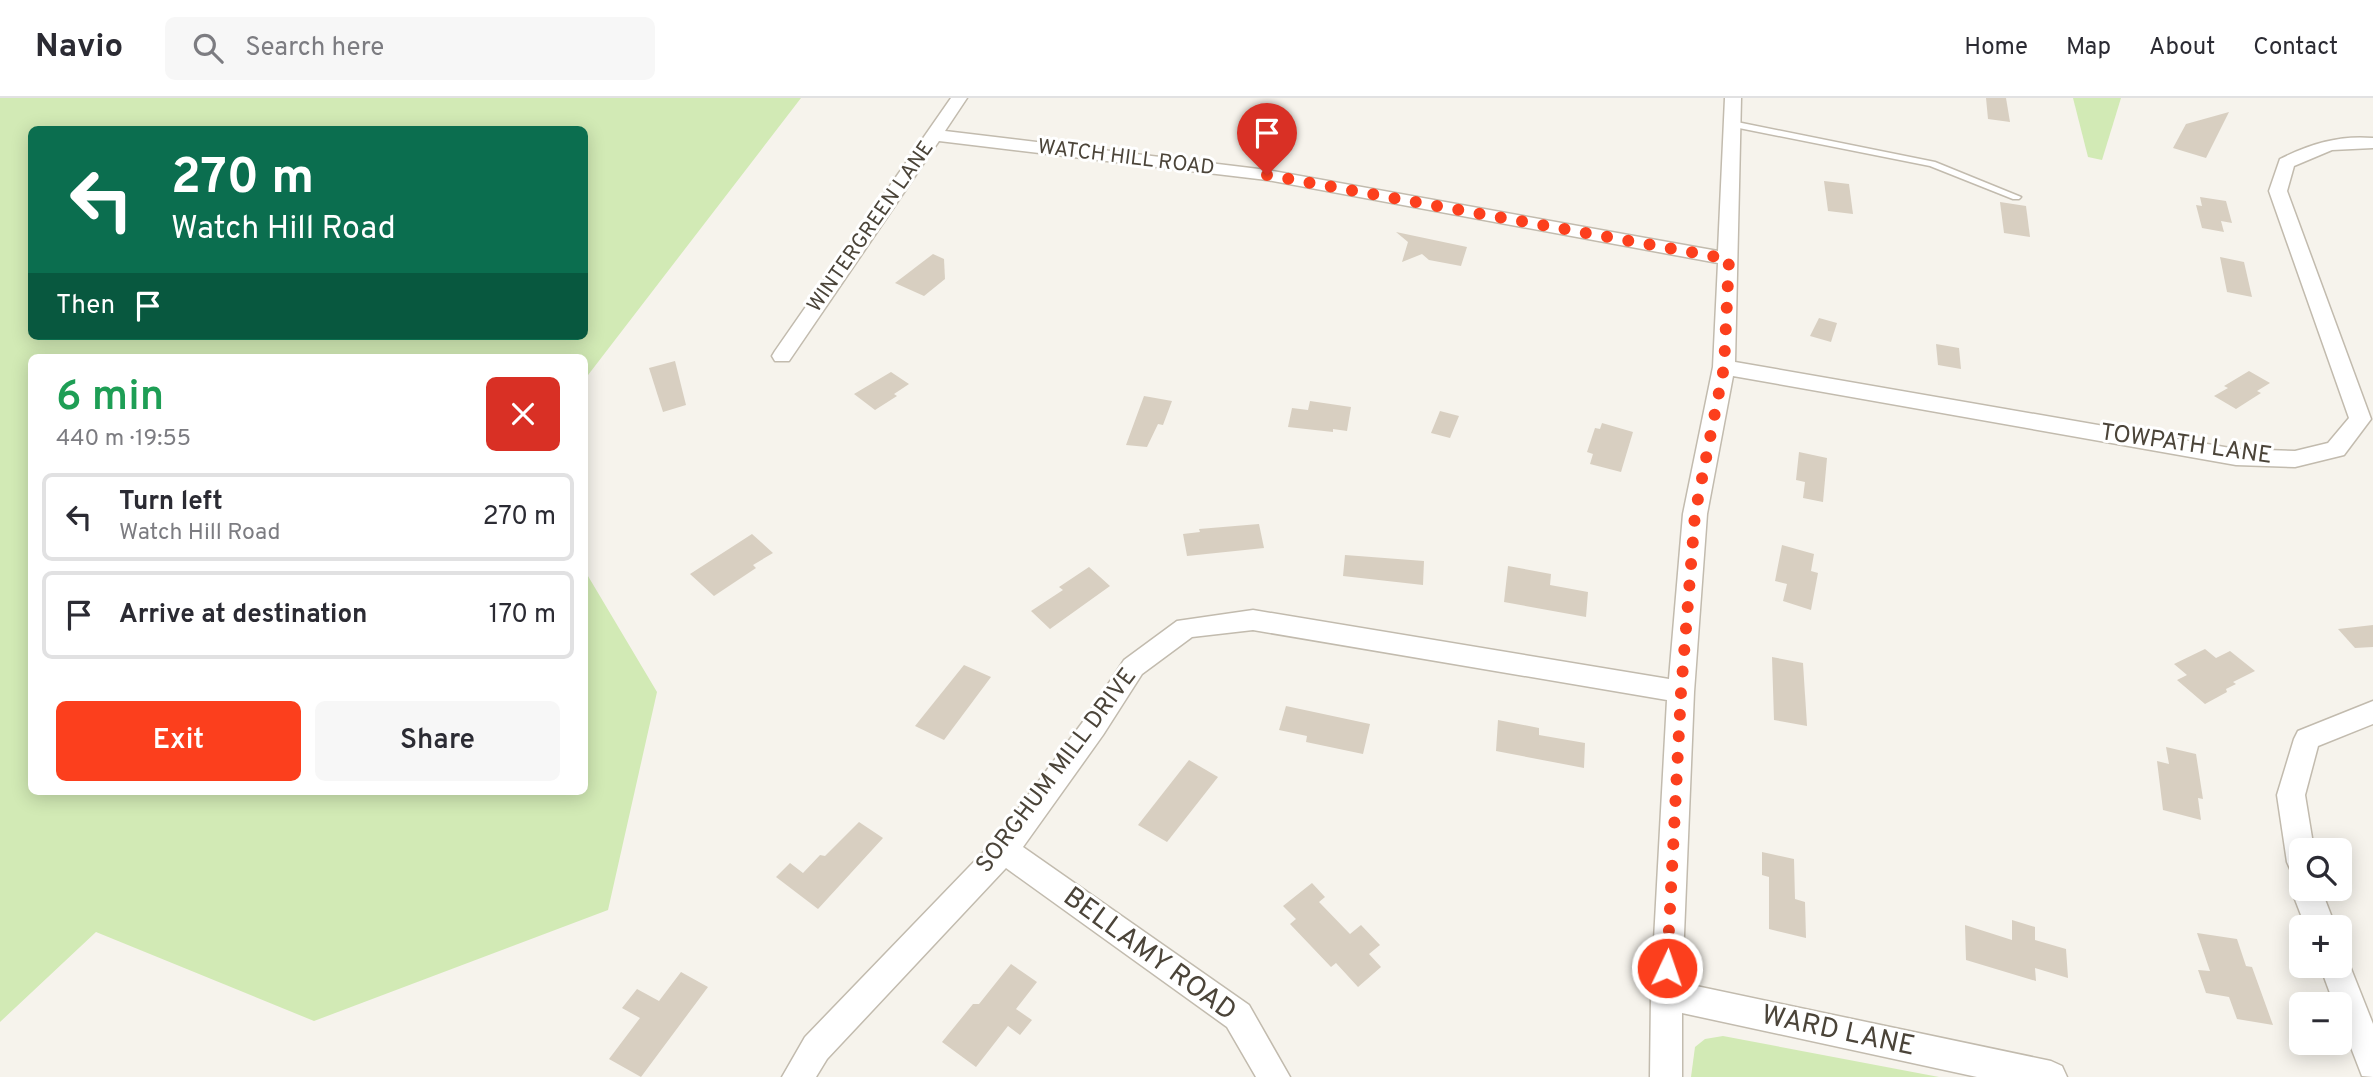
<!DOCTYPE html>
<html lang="en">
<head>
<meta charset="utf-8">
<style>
	:root { --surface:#fff; --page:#f7f7f7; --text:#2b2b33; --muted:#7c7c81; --line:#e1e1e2; --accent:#fc3f1d }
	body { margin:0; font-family:Overpass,sans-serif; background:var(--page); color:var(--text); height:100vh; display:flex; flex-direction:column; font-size:26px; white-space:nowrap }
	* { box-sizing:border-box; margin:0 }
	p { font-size:23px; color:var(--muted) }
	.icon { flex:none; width:38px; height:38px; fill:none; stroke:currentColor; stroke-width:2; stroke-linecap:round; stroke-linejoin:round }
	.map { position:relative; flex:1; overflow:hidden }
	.drawer { position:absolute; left:28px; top:256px; width:560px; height:441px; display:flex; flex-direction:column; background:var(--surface); border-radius:10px; box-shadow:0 4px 18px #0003 }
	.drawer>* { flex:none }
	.guide { position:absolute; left:28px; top:28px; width:560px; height:214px; border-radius:10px; box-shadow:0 4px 18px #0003; background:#0b6e4f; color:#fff; overflow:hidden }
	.fabs { position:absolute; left:2289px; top:740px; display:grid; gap:14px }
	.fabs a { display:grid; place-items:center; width:63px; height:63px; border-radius:10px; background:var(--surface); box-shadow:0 4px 18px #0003; font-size:35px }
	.pin { position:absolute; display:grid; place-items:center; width:60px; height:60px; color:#fff; margin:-72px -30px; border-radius:50% 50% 50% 0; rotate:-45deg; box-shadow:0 0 7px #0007 }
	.pin .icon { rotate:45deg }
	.me { position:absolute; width:77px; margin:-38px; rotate:3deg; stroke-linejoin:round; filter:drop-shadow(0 0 5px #0008) }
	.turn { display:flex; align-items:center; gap:24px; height:147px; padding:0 28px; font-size:32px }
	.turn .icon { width:91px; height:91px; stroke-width:2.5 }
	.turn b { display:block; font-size:49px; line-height:60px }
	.then { display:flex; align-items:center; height:66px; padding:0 28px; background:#0003; gap:14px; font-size:26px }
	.round { display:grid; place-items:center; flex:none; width:74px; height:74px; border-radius:10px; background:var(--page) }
	.headline { display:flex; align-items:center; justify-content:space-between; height:119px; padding:0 28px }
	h1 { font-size:42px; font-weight:600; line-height:52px; color:#1e9e55 }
	.primary-button { display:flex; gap:14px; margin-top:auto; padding:14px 28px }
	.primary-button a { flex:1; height:80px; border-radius:10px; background:var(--accent); color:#fff; font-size:28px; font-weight:600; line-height:80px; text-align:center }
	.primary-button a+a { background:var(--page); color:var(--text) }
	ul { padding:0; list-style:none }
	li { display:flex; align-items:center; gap:21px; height:88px; margin:0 14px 10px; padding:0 14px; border:4px solid var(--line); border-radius:10px }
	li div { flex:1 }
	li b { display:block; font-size:26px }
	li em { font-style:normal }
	header { display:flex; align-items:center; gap:42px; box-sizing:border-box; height:98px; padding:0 35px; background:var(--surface); border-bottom:2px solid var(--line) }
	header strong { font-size:33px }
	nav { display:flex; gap:38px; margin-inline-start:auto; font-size:24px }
	.search { width:490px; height:63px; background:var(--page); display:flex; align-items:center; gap:18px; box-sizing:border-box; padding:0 24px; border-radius:10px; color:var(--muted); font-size:26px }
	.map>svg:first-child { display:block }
	.green { fill:#d2eab5; fill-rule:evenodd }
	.building { fill:#d8cfc1 }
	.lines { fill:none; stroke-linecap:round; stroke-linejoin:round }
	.lane-casing { stroke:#c2bbae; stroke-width:3 }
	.street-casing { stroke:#c2bbae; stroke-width:3 }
	.lane { fill:#fff; fill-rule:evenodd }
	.street { fill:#fff; fill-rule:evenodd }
	.route { stroke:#fc3f1d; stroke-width:12; stroke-dasharray:0 21.6 }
	.labels { text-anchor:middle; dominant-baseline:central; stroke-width:6; stroke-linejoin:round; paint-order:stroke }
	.far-street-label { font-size:21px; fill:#4b4439; stroke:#fff }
	.street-label { font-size:24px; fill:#4b4439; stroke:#fff }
	.near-street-label { font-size:28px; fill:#4b4439; stroke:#fff }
</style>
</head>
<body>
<header>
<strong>Navio</strong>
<div class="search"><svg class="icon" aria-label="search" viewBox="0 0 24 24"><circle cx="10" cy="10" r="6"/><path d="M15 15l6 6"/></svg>Search here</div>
<nav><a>Home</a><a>Map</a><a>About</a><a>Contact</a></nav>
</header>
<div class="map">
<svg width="2373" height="979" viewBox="0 0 2373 979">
	<rect width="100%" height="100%" fill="#f6f3ec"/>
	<g class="green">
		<path d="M0,0H801L585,281L584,259H32V693H584L585,473L657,594L608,812L314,923L96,834L0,924ZM32,32H584V238H32Z"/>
		<polygon points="2073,0 2121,0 2102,62 2088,59"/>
		<polygon points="1723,938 1939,979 1691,979 1695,949 1705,941"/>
	</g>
	<g class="building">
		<polygon points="1986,0 2006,0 2010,24 1988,21"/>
		<polygon points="2229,14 2206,60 2173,50 2186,26"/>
		<polygon points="1824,83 1849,86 1853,116 1828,113"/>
		<polygon points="2200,99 2226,103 2232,125 2221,123 2224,134 2202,130 2196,107 2202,108"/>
		<polygon points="2000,104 2026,108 2030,139 2004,135"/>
		<polygon points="1396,134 1467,149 1461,168 1429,162 1422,156 1402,164 1408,144"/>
		<polygon points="933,156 944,161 945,181 924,198 895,185"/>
		<polygon points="2220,159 2244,164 2252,199 2227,194"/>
		<polygon points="1819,220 1837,225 1831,244 1810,238"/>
		<polygon points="1936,246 1959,250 1961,271 1938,267"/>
		<polygon points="675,263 686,307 663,314 649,270"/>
		<polygon points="2249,273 2270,285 2257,293 2261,295 2236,311 2214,298 2228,290 2224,288"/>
		<polygon points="891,274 909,286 894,296 897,298 875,312 854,296"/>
		<polygon points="1144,298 1172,303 1163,327 1158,326 1147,349 1126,347"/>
		<polygon points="1310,303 1351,309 1347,333 1333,331 1333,334 1288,329 1292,310 1308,312"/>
		<polygon points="1440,313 1459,318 1450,340 1431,335"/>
		<polygon points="1602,325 1633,334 1621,374 1590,366 1593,356 1587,354 1595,330 1600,331"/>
		<polygon points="1799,354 1827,360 1823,404 1803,400 1805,384 1796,382"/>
		<polygon points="1259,426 1264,450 1187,458 1183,436 1200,434 1199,431"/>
		<polygon points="752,436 773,455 753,467 756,470 714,498 690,476"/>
		<polygon points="1782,447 1814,456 1811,473 1818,475 1811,512 1783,503 1787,486 1775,483"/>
		<polygon points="1345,457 1424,463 1423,487 1343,478"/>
		<polygon points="1508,468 1551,476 1550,487 1588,494 1586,519 1504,504"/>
		<polygon points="1089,469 1110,488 1050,531 1031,513 1063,492 1059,489"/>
		<polygon points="2373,527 2373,549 2355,550 2338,531"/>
		<polygon points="2205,551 2216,560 2230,553 2255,573 2233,584 2236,586 2226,591 2227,594 2205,606 2177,582 2187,577 2174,566"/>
		<polygon points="1772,559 1803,565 1807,628 1774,622"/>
		<polygon points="964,567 991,579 944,642 915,628"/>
		<polygon points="1286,608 1370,626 1363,656 1306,644 1307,638 1279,632"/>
		<polygon points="1498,622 1539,630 1539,637 1585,645 1584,670 1496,653"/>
		<polygon points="2166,649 2196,656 2203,701 2198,700 2201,722 2163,712 2157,663 2169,666"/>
		<polygon points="1189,662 1218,679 1167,744 1138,727"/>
		<polygon points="859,724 883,740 818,811 776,779 790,765 803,775 820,757 825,758"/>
		<polygon points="1762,754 1794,761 1795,801 1805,804 1806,840 1769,831 1769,779 1762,777"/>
		<polygon points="1312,785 1325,799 1319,804 1350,836 1361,827 1380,847 1369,856 1381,869 1358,889 1336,865 1331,869 1290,826 1296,821 1283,808"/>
		<polygon points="2012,822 2035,829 2035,842 2066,851 2068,880 2035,870 2036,883 1966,862 1965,827 2012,842"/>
		<polygon points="2197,835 2237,841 2246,868 2252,869 2273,927 2237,921 2229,899 2206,895 2198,872 2210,873"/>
		<polygon points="1011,866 1037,884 1016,911 1032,922 1020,937 1008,928 976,969 942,944 973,906 979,906"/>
		<polygon points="681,874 708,889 641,979 609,961 640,920 622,910 637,891 659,903"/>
	</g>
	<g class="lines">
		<defs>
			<polygon id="lane" points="1732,23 1935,64 2021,99 2019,101 2013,101 1930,68 1729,28 1729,24"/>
			<g id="street">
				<path d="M951,0H967L945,33L1267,72L1718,153L1725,0H1741L1735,264L2236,351L2295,353L2328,345L2349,320L2269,93L2280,61C2310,46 2339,37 2373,40V50L2332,52L2294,68L2287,93L2371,321L2344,357L2295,369L2236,367L1733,278L1707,416L1694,594L1682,885L2051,963L2062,968L2067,979H1977L1682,915V979H1650L1651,897L1667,602L1253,532L1192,539L1142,576L1103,637L1023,749L1249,907L1290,979H1256L1227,929L1006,770L827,961L816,979H782L805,939L994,743L1085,621L1124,562L1177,523L1253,512L1669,581L1683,416L1713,269L1718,165L1267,82L939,43L789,263H775L772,258L775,253Z"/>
				<polygon points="2373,603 2373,626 2318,648 2305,697 2314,752 2301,752 2301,777 2291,773 2287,764 2277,697 2294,641 2298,633"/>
				<polygon points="2301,779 2301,791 2321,791 2336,830 2306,830 2291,791 2296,782"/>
				<polygon points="2340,855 2346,858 2373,926 2373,979 2362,978 2340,921 2340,906 2334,906 2320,868 2340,868"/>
			</g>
		</defs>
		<use href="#lane" class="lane-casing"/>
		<use href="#street" class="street-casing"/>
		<use href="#lane" class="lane"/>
		<use href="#street" class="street"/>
	</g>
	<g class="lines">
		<polyline class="route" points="1267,77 1729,161 1724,269 1695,416 1681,594 1667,870"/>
	</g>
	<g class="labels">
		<g class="far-street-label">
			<text transform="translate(1126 60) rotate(7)">WATCH HILL ROAD</text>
			<text transform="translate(871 129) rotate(-55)">WINTERGREEN LANE</text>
		</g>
		<g class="street-label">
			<text transform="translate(2186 347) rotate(8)">TOWPATH LANE</text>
			<text transform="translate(1057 673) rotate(-53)">SORGHUM MILL DRIVE</text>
		</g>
		<g class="near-street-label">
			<text transform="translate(1149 857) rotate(36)">BELLAMY ROAD</text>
			<text transform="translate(1838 934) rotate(12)">WARD LANE</text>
		</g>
	</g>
</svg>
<div class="fabs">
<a><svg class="icon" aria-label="search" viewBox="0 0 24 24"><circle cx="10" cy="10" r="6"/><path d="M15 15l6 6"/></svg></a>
<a>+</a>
<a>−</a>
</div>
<div class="pin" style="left:1267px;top:77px;background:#d93025"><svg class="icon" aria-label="arrive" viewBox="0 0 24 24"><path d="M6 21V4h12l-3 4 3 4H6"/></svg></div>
<svg class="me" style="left:1667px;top:870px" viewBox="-20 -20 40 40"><circle r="17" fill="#fc3f1d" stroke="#fff" stroke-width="3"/><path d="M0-11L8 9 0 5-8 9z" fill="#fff"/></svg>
<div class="guide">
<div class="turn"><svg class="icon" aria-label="left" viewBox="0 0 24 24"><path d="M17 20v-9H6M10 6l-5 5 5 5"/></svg><div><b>270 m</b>Watch Hill Road</div></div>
<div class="then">Then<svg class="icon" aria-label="arrive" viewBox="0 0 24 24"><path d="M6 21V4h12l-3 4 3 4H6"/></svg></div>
</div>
<section class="drawer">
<div class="headline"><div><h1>6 min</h1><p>440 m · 19:55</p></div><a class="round" style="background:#d93025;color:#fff"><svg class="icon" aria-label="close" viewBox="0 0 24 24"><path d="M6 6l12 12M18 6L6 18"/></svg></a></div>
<ul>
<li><svg class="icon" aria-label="left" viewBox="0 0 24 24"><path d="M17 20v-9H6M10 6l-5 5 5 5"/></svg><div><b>Turn left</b><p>Watch Hill Road</p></div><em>270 m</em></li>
<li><svg class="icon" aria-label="arrive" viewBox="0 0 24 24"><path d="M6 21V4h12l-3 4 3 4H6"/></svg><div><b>Arrive at destination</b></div><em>170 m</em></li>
</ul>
<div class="primary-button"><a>Exit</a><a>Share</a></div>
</section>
</div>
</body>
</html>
